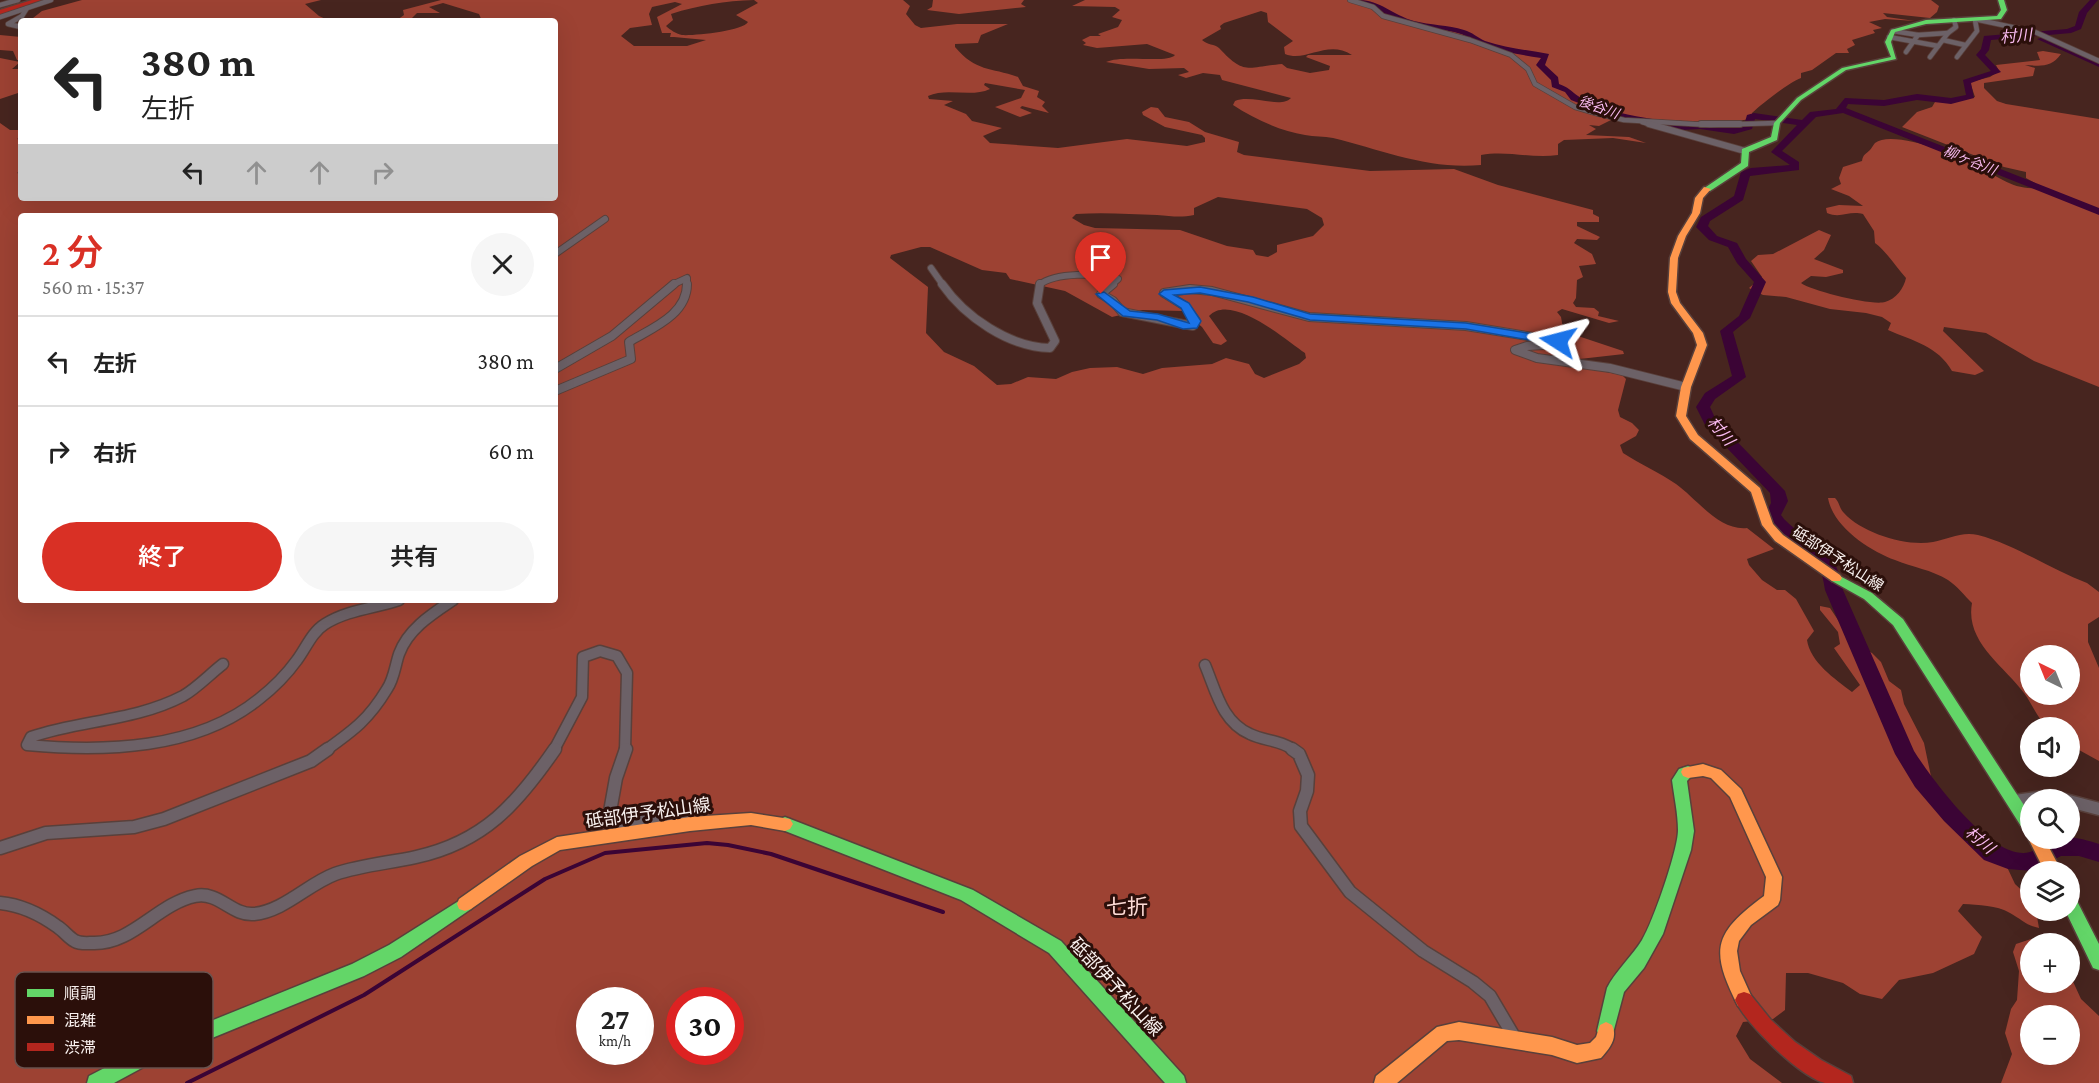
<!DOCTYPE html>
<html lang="ja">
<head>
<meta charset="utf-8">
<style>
	:root { --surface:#fff; --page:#f6f6f6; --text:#222; --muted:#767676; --line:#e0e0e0; --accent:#d93025 }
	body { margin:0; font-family:"Crimson Pro","Noto Sans JP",serif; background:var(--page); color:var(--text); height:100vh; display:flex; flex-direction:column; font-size:22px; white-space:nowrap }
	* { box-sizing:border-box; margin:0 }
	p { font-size:20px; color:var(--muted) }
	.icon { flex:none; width:33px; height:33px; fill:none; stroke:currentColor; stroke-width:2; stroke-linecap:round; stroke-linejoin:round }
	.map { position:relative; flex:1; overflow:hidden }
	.details { position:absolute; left:18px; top:213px; width:540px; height:390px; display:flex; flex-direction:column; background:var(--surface); border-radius:6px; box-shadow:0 6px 24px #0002 }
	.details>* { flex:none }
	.top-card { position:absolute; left:18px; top:18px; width:540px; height:183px; border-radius:6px; box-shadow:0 6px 24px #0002; background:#fff; color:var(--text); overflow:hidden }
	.needle { width:39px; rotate:317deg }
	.tools { position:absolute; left:2020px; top:645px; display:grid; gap:12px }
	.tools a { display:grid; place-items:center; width:60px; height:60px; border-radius:50%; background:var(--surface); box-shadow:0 6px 24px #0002; font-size:30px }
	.speed { position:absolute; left:576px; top:987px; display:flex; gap:12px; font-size:30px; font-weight:700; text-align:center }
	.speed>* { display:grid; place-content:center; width:78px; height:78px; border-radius:50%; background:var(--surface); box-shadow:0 6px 24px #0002; line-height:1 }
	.speed small { font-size:15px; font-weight:400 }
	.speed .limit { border:9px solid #d22; background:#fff; color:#111 }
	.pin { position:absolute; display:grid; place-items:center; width:51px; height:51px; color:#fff; margin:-62px -26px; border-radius:50% 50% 50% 0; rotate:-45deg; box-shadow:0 0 6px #0007 }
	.pin .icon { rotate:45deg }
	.me { position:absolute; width:66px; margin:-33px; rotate:279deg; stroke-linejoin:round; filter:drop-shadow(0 0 4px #0008) }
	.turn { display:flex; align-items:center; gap:21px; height:126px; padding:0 24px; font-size:27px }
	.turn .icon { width:78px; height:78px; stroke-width:2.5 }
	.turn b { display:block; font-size:42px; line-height:51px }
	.lanes { display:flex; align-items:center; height:57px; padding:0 24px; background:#0003; justify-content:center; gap:30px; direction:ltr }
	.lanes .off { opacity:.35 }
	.round { display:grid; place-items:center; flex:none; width:63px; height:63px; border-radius:32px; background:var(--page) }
	.head { display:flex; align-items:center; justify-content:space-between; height:102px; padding:0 24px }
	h1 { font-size:36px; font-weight:600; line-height:45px; color:var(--accent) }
	.action { display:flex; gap:12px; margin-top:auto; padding:12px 24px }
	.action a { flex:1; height:69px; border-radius:36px; background:var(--accent); color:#fff; font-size:24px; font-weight:600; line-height:69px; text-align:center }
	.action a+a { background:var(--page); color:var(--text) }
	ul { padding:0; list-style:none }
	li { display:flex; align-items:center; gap:18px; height:90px; padding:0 24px; border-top:2px solid var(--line) }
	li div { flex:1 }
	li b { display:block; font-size:22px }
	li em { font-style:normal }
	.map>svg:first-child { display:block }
	.forest { fill:#9d4233; fill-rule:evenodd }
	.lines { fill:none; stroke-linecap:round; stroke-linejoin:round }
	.stream { stroke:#3b0435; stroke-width:4 }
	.river { fill:#3b0435; fill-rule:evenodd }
	.street-far4-casing { stroke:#59403b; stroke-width:6 }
	.street-far3-casing { stroke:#59403b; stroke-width:8 }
	.street-far2-casing { stroke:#59403b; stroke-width:10 }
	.street-far1-casing { stroke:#59403b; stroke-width:13 }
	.street-casing { stroke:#59403b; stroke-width:15 }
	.fast-casing { stroke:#59403b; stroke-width:3 }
	.slow-casing { stroke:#59403b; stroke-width:3 }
	.jam-casing { stroke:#59403b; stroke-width:3 }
	.street-far4 { stroke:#6c6167; stroke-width:4.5 }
	.street-far3 { stroke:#6c6167; stroke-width:6 }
	.street-far2 { stroke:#6c6167; stroke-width:8 }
	.street-far1 { stroke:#6c6167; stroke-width:10 }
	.street { stroke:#6c6167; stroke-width:12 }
	.fast { fill:#63d668; fill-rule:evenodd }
	.slow { fill:#ff974d; fill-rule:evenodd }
	.jam { fill:#b3261e; fill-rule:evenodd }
	.route { fill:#1a73e8; stroke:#114b97; stroke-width:1.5 }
	.labels { text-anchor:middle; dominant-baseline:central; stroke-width:6; stroke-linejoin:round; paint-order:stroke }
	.far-water-label { font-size:14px; font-style:italic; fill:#f8baf0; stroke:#2b0f0a }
	.street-label { font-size:15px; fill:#f9f1ef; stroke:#2b0f0a }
	.water-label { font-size:16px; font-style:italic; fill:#f8baf0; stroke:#2b0f0a }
	.near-street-label { font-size:18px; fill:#f9f1ef; stroke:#2b0f0a }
	.near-quarter-label { font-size:21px; fill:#fbdad4; stroke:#2b0f0a }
	.key { fill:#2b0f0a; stroke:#69534f; stroke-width:1.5 }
	.key-label { font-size:16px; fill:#f9f1ef }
</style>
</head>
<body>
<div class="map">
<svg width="2099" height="1083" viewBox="0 0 2099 1083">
	<rect width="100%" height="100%" fill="#47251f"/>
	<g class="forest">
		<polygon points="82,0 321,0 305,4 319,16 330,21 45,21 33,18 42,11"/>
		<path d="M441,0H903L910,6L906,14L915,25L921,28L957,24H1008L981,35L978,43L955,44V47C976,72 990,67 1018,77L1023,86L1039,91L1037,97L1045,102L1042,106L1049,113L1022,106L1020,108L1032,113L1020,117L995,107L1021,98L1025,90L985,83L984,85L990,89C971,98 947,87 928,96L929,99L953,101L944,105L966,114L972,121L1002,128L983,136L990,143L1058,148L1127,139L1187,146L1205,142V138L1202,135L1165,127L1143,115L1142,112L1151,107L1158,108L1165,117L1189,122L1205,132L1239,142L1237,152L1244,155L1370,171L1454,169L1498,185L1593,210V214L1599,217V222H1577V226L1600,237L1597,240L1577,239L1574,243L1592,254L1596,264L1579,266L1583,277L1577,280L1576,298L1573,303L1576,307L1594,308L1599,312L1598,316L1619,321L1609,323L1562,309L1557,312L1561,317L1563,328L1572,334L1623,351L1624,354L1553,362L1622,375L1626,379L1618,410L1620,417L1632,423L1639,430L1636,436L1620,445L1623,453C1640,464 1660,473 1676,484C1697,499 1719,531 1747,528L1774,549L1747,559L1749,565L1762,580L1777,590H1785L1796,599L1814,631L1807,640C1810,662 1835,679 1852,692L1860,685L1834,648L1840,644L1838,632L1820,610V606L1830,608L1854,644L1872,653L1881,662L1889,681L1901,690L1904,704L1924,743L1933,786L1956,826L1967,839L2007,867L2015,884L2031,899V910L2036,911L2039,928C2027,926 2021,919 2010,913C1996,905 1979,905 1963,904L1958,911L1982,937L1974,954L1933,973L1899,980L1882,999L1860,994L1843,983L1808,973H1786L1785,1010L1773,1019L1743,1022L1736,1036L1750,1059L1782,1083H0V123L10,130H21V136L17,139L21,140V170L17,173L21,174V198H555V21H482L479,14L443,3L429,7L440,13H417L409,21L397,20L404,15L403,10ZM754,0L758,3L736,15L748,22C743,31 693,36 682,35C677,34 670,30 666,26L673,20L671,14C699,5 725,1 754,0ZM675,2L682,4L657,17L662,33H671L670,37H674L706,40L687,46H634L621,36L630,28L652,25L649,14L652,7ZM1218,197L1307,209L1322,218L1324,225L1313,236L1277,245V252L1268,257L1256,255L1253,250L1227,246L1180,230L1095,228L1084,225L1072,218L1076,214C1102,212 1131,214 1157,215C1171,216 1180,218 1194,215V208ZM21,216H555V600H21ZM921,247H930L982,270L1006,273L1010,279L1065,291L1112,317L1142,310L1183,311L1202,327L1213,343L1221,345L1227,341L1209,316C1231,292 1286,340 1305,353L1306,358L1299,364L1264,378L1255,374L1249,364L1226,358L1212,364L1162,368L1143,374L1117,367L1090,368L1072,372L1056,379L1028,377L1011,384L997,385L974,366L944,352L926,333L928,287L890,258L891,255ZM590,1000H640V1052H590ZM680,1000H730V1052H680Z"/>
		<polygon points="933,0 1024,0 1021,4 1026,7 959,14 927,10 932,7"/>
		<path d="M1085,0H1931L1939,6L1937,12L1930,18L1883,13L1887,17L1915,21L1885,19L1869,22L1882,28L1873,30L1875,33L1852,40L1855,45L1847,49L1849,53H1836L1812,70L1801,73V78C1788,83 1763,103 1752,113V119L1719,123L1629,118L1607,115L1589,107L1584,108L1611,120L1599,126L1589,125L1596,129L1586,135L1629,137L1646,143L1613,138L1564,140L1558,144V155C1532,159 1507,150 1481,155V165C1429,170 1382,150 1333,138C1324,136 1314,137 1305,135C1281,131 1254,119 1233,105L1235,101C1251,94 1281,109 1291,98L1222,80L1220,75L1203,73L1186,78L1178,75L1189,72L1184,68L1149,69L1106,62C1123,54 1167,64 1175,55L1147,44L1097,48L1083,45L1086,43L1082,40L1090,36H1101L1098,34L1118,27L1122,20L1112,17L1120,10L1115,7L1072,6ZM1261,11L1267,13L1268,22L1293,41L1284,47L1285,54C1306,63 1327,39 1352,55H1308L1306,57L1330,66L1329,70L1310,73L1287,68L1282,64C1247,67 1245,76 1219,48C1215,44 1207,45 1202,40L1221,29L1220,26L1224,23Z"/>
		<polygon points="0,35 21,37 21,60 17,60 13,51 0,50"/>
		<path d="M2043,51L2061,54C2051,68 2040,66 2025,65L2035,68L2033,76L1984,83V88L1997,101L2006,104L2099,119V387L2034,361L1986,333L1944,327L1943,331L1984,371L1975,375L1952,371C1938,346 1913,341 1888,330L1891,323L1882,317L1866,313L1830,309L1786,297L1763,295L1749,288L1762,277L1751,261L1758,255L1773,254L1819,230L1831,235L1824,250L1814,259L1843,270V273L1826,277L1811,276L1801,283C1812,291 1872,306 1885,302C1896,299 1904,288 1906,278C1896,267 1887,252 1875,243L1874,231L1863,214C1849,210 1841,219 1827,213L1826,208L1839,205L1863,206L1849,196L1831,189L1841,184L1839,178L1843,167L1862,161C1863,154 1866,154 1870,150C1872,148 1873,145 1875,143C1893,129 1959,156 1977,165C1995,175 2013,190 2036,188L2035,183L2026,178V172L2004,167L1902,127L1917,112L1932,107L1935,102H1954L1975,97L1970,82L1990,77L1999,71L1996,65L2040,60L2037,52Z"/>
		<polygon points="0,58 20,62 12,69 21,69 21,92 0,99"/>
		<path d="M1828,498H1835C1840,503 1839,508 1844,513C1862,533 1906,547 1933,542C1948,539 1962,531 1978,535C2016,545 2050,569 2087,583L2099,592V617L2088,624V642L2099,668V761L2070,745V728L2048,727C2036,717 2033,705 2024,693C2003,665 1965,642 1972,603C1964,595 1957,586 1948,580C1932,570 1912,567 1895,560C1870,551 1833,527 1828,498ZM2031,656H2070V694H2031Z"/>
		<path d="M2031,939L2044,943L2031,944V982H2070V975L2081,999L2099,1016V1083H2001L2012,1054L2005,1033L2011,1009L2017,1000L2019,971L2013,952L2016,944ZM2031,1016H2070V1054H2031Z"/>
	</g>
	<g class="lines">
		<polyline class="stream" points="187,1083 364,995 545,879 605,853 707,843 728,845 771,854 943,912"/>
		<g class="river">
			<path d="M1360,0C1379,0 1393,15 1414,21C1430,25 1448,25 1464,30C1472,32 1478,38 1485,41C1506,48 1528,50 1549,54L1545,65L1558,77L1559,84C1568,87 1571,91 1578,96C1603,114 1668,123 1699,123C1715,123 1729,129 1744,125L1747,115L1754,113L1802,120L1810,112L1836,109L1845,98L1884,100L1917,94L1951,98L1966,95L1963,80L1991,71L1976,55L1981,49L1984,36L2067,29L2075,26L2079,12L2090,0H2098L2087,13L2081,29L2071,33L1991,40L1989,50L1985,55L2001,72L1971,83L1974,98L1951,104L1917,100L1884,106L1848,104L1846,108L2099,208V215L1843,113L1816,117L1782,151L1799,162V170L1750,176L1743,200L1710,221L1708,226L1717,236L1737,243L1746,259L1766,282L1750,318L1733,332L1746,377L1715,399L1710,407L1716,420L1785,491L1788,501L1781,515L1784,519C1812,547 1836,545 1843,590L1914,751C1931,778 1993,863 2030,852C2037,850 2044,844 2050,840C2065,834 2084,839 2099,844V862L2079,856H2061L2032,871L2008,869L1984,860L1944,821L1915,787L1895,754L1825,590C1819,540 1788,552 1765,515L1771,503L1770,493L1705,425L1696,407L1705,393L1732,376L1720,331L1739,316L1754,282L1737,263L1728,247L1709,240L1696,227L1701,217L1734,196L1741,172L1751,168L1790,165L1771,152L1797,125L1755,119L1752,129L1734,134L1700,129L1682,130L1617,118L1571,100L1565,92L1552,87L1551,80L1536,65L1541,58C1520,55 1501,51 1482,45C1474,43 1468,36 1461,34C1443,28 1423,30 1406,23C1389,17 1377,8 1359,4Z"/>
			<polygon points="2048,36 2048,39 2099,61 2099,67 2037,39"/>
		</g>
		<defs>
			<g id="street-far4">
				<polyline points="1350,0 1373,7 1383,16 1470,40 1511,55 1528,69 1535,84 1575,107 1599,114 1624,120 1710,125 1777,123"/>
				<polyline points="0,5 18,0"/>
				<polyline points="0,17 51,0"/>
				<polyline points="1979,20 2035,32 2099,61"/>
				<polyline points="21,27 8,24 22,16 27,8"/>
				<polyline points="1893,31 1918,35"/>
				<polyline points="1889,37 1938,46"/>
				<polyline points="1943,40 1965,45"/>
				<polyline points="1906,52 1918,35 1948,33"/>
				<polyline points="1930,57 1948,33 1956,27 1954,20"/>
				<polyline points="1957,57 1977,31 1975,20"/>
				<polyline points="1642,122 1655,126"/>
			</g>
			<g id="street-far3">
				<polyline points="1649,124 1745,151"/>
				<polyline points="1701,124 1740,124"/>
				<polyline points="555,254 605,219"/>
				<polyline points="931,268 943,285"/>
				<polyline points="672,285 687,278 687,285"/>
				<path d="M1039,285C1056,272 1097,273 1118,279L1111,285"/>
			</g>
			<g id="street-far2">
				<path d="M942,284C965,317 1009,347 1050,348L1055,341L1037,303L1040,284"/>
				<polyline points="1113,284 1101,294 1113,301 1122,312 1193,326 1196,321 1185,306 1164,293 1190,289 1212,291 1309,317 1466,326 1558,341 1560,344 1527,346 1515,350 1537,358 1610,368 1686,387"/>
				<polyline points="555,369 612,336 674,284"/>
				<path d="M555,391L631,359L629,342C652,328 687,315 687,284"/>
			</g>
			<g id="street-far1">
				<path d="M223,664C210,674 197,688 183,696C135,721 81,720 31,737L27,745C104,752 196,750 259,699C273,688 287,674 297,660C306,648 312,632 325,624C347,610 375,608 399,600"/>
				<path d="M1205,665C1216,691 1222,722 1250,734C1264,741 1281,740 1294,750"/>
				<path d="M326,750C354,730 369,719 387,689C394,679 395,666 399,654C408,629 432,614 453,600"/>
				<polyline points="554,750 582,697 583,657 600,651 617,656 627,673 625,750"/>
			</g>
			<g id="street">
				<polyline points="626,749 616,778 609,817 614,823 685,818 690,824"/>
				<polyline points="1292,749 1299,754 1308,775 1307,791 1300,811 1301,826 1350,892 1423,951 1473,982 1490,996 1516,1040"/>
				<polyline points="2015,801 2050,796 2099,809"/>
				<polyline points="0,848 46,833 134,827 164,819 311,761 328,749"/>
				<path d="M0,903C22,905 40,914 58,927C64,931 69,938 75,941C80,944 88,943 93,943C133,944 157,904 195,896C219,891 232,916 254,914C284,911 308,884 335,874C361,865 389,863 416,857C484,842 517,804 555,749"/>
			</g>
			<g id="fast">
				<polygon points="1998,0 2004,0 2007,10 2001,19 1926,24 1895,32 1891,42 1896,59 1846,70 1801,100 1780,123 1777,140 1749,152 1748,166 1710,191 1703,189 1741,163 1742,149 1771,137 1774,123 1797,98 1842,68 1891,57 1885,42 1891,30 1926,20 1997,16 2001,10"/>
				<polygon points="1836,574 1872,593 1903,619 2031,816 2031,836 2026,834 1893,625 1864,599 1832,581 1830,578"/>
				<path d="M1688,766L1693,768L1695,772L1687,781L1694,831L1691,850L1663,934L1644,968L1624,992L1612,1037L1606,1040L1600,1037L1597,1031L1607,988C1614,973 1633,955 1642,940C1653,922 1678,850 1678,830C1678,814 1674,796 1672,780L1679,769Z"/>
				<polygon points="785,817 973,890 1061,941 1184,1076 1186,1083 1165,1083 1049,953 961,900 780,829 777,824 780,819"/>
				<polygon points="465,897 471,899 473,904 471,909 401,957 364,976 151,1063 114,1083 87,1083 89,1076 139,1050 352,964 389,945"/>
				<polygon points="2070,897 2076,899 2099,944 2099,970 2093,968 2065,910 2070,910"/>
			</g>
			<g id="slow">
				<polygon points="1704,187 1711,189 1703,198 1700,213 1686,236 1678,258 1676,292 1680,303 1703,333 1707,345 1691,387 1686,416 1698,435 1760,488 1773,524 1783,535 1840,575 1842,578 1840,581 1832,581 1775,541 1762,525 1751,492 1690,439 1676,416 1681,387 1697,345 1693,333 1671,303 1668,292 1670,258 1678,236 1692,213 1695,198"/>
				<path d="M1703,764L1721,770L1741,789L1782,877L1780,900L1778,905L1751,925L1739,941L1737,951L1740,971L1753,1000L1750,1006L1744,1008L1738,1006C1709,949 1714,933 1764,896L1766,877L1730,797L1711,778L1703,776L1688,778L1683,776L1681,772L1683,768Z"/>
				<polygon points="751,813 790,819 793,824 790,829 785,831 751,825 690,831 560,850 532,866 471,909 465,911 459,909 457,904 459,899 520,856 557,837 690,817"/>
				<polygon points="2031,833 2031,838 2044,838 2062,872 2045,872 2028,838"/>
				<path d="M1459,1022L1552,1037L1577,1045L1590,1043L1596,1037L1600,1025L1606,1022L1612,1025C1618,1038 1610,1048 1601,1058L1577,1063L1552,1055L1459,1040L1447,1041L1397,1083H1374L1376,1076L1437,1027Z"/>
			</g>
			<g id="jam">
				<polygon points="32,0 41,0 0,14 0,10"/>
				<path d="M1744,992L1750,994L1771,1020L1795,1042L1821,1060L1851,1076L1853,1083C1845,1083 1833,1083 1825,1083C1800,1077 1745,1023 1735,1000L1738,994Z"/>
			</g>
		</defs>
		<use href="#street-far4" class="street-far4-casing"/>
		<use href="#street-far3" class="street-far3-casing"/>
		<use href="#street-far2" class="street-far2-casing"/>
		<use href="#street-far1" class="street-far1-casing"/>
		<use href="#street" class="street-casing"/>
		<use href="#fast" class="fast-casing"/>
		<use href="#slow" class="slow-casing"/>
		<use href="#jam" class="jam-casing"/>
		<use href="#street-far4" class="street-far4"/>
		<use href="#street-far3" class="street-far3"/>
		<use href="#street-far2" class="street-far2"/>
		<use href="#street-far1" class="street-far1"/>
		<use href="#street" class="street"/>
		<use href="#fast" class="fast"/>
		<use href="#slow" class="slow"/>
		<use href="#jam" class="jam"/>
	</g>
	<polygon class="route" points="1200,287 1253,297 1310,314 1466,323 1558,338 1563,341 1558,345 1466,329 1310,320 1248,302 1200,293 1174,295 1189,303 1201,321 1197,328 1183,329 1157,320 1123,316 1096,294 1104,292 1130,311 1158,314 1189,323 1181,308 1159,294 1164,290"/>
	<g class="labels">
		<g class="far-water-label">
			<text transform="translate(1599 107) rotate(20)">後谷川</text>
			<text transform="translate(1970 160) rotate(22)">柳ヶ谷川</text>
		</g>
		<g class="street-label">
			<text transform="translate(1838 559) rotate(33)">砥部伊予松山線</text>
		</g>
		<g class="water-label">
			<text transform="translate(2016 36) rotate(-5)">村川</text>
			<text transform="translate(1721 431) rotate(50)">村川</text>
			<text transform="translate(1980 840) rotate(40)">村川</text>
		</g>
		<g class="near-street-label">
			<text transform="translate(648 813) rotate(-8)">砥部伊予松山線</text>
			<text transform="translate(1116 987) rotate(47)">砥部伊予松山線</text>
		</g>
		<g class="near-quarter-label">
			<text x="1127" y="907">七折</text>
		</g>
	</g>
	<rect x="15" y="972" width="198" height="96" rx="9" class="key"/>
	<rect x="27" y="989" width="27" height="8" fill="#63d668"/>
	<rect x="27" y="1016" width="27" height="8" fill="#ff974d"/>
	<rect x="27" y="1043" width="27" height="8" fill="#b3261e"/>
	<g class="key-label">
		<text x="64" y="999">順調</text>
		<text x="64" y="1026">混雑</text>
		<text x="64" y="1053">渋滞</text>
	</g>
</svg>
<div class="tools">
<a><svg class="needle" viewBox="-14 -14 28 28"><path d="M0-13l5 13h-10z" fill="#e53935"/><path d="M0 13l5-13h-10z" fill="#767676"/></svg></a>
<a><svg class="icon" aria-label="sound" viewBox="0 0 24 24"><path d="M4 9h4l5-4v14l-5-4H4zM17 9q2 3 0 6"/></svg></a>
<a><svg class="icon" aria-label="search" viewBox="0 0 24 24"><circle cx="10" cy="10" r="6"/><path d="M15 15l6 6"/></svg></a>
<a><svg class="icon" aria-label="layers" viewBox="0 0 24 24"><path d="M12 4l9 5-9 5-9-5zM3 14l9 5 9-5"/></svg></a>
<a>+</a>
<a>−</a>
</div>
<div class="speed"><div>27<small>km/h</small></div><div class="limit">30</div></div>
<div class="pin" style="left:1101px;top:294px;background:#d93025"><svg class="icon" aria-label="arrive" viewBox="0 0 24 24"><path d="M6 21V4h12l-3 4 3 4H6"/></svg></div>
<svg class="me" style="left:1558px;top:341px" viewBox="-20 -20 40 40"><path d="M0-17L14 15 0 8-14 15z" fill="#1a73e8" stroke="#fff" stroke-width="4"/></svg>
<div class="top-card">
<div class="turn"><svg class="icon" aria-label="left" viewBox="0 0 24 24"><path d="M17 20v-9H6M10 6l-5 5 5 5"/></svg><div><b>380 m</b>左折</div></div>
<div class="lanes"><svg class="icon" aria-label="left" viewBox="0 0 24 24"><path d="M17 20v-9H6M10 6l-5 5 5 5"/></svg><svg class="icon off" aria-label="ahead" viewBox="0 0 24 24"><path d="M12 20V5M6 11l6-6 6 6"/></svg><svg class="icon off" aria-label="ahead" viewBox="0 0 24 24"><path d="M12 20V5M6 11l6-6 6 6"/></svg><svg class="icon off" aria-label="right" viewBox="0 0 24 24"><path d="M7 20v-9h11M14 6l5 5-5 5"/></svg></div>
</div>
<section class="details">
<div class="head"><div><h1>2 分</h1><p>560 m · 15:37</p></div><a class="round"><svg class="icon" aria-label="close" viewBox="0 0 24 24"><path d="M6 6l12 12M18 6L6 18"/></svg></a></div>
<ul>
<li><svg class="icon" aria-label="left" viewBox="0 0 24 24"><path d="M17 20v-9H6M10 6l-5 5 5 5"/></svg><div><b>左折</b></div><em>380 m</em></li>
<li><svg class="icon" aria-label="right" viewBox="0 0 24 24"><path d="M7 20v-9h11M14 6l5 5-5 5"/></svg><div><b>右折</b></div><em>60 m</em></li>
</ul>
<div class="action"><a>終了</a><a>共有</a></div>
</section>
</div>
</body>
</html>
